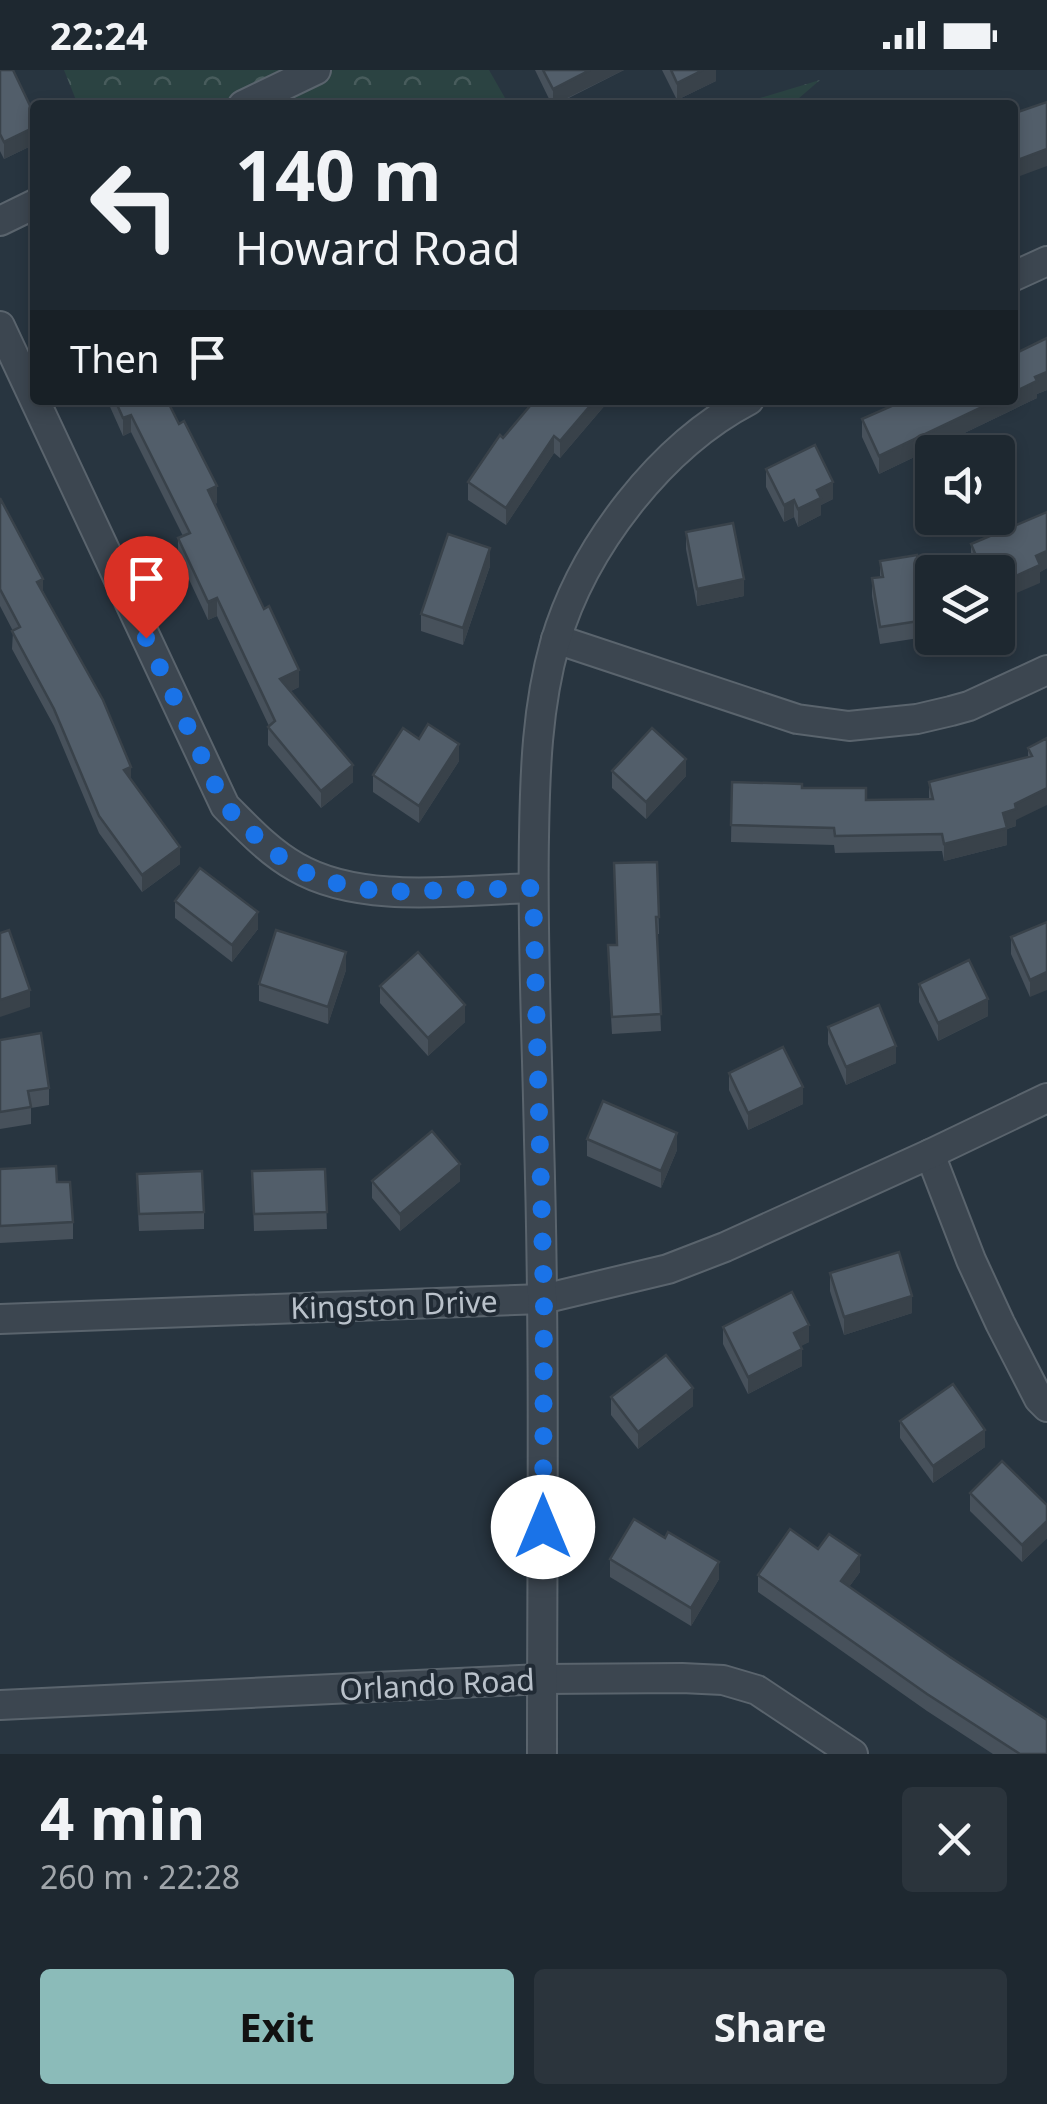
<!DOCTYPE html>
<html lang="en">
<head>
<meta charset="utf-8">
<style>
	:root { --surface:#1e2830; --page:#2b343c; --text:#f1f3f6; --muted:#a1a6ab; --line:#3c444c; --accent:#8bbbb9 }
	body { margin:0; font-family:"Noto Sans",sans-serif; background:var(--page); color:var(--text); height:100vh; display:flex; flex-direction:column; font-size:38px; white-space:nowrap }
	* { box-sizing:border-box; margin:0 }
	p { font-size:32px; color:var(--muted) }
	.icon { flex:none; width:55px; height:55px; fill:none; stroke:currentColor; stroke-width:2; stroke-linecap:round; stroke-linejoin:round }
	.map { position:relative; height:1684px; overflow:hidden }
	.details { display:flex; flex-direction:column; background:var(--surface); flex:1 }
	.details>* { flex:none }
	.guide { position:absolute; left:30px; top:30px; width:988px; height:305px; border-radius:10px; box-shadow:0 5px 15px #0003,0 0 0 2px var(--line); background:#1e2830; color:var(--text); overflow:hidden }
	.buttons { position:absolute; left:915px; top:365px; display:grid; gap:20px }
	.buttons a { display:grid; place-items:center; width:100px; height:100px; border-radius:10px; background:var(--surface); box-shadow:0 5px 15px #0003,0 0 0 2px var(--line); font-size:50px }
	.pin { position:absolute; display:grid; place-items:center; width:85px; height:85px; color:#fff; margin:-102px -42px; border-radius:50% 50% 50% 0; rotate:-45deg; box-shadow:0 0 10px #0007 }
	.pin .icon { rotate:45deg }
	.me { position:absolute; width:110px; margin:-55px; rotate:0deg; stroke-linejoin:round; filter:drop-shadow(0 0 8px #0008) }
	.turn { display:flex; align-items:center; gap:35px; height:210px; padding:0 40px; font-size:45px }
	.turn .icon { width:130px; height:130px; stroke-width:2.5 }
	.turn b { display:block; font-size:70px; line-height:85px }
	.then { display:flex; align-items:center; height:95px; padding:0 40px; background:#0003; gap:20px; font-size:38px }
	.round { display:grid; place-items:center; flex:none; width:105px; height:105px; border-radius:10px; background:var(--page) }
	.summary { display:flex; align-items:center; justify-content:space-between; height:170px; padding:0 40px }
	h1 { font-size:60px; font-weight:700; line-height:75px }
	.cta { display:flex; gap:20px; margin-top:auto; padding:20px 40px }
	.cta a { flex:1; height:115px; border-radius:10px; background:var(--accent); color:#111; font-size:40px; font-weight:700; line-height:115px; text-align:center }
	.cta a+a { background:var(--page); color:var(--text) }
	.status { display:flex; justify-content:space-between; align-items:center; height:70px; padding:0 50px; background:var(--surface); direction:ltr }
	.status svg { height:28px; fill:currentColor }
	.map>svg:first-child { display:block }
	.forest { fill:url(#forest-crowns) }
	.lines { fill:none; stroke-linecap:round; stroke-linejoin:round }
	.street-casing { stroke:#5a646d; stroke-width:32 }
	.street { stroke:#3c4650; stroke-width:28 }
	.wall { fill:#47515b }
	.shaded-wall { fill:#39424a }
	.building { fill:#525e6a; stroke:#39424a; stroke-width:2.5 }
	.route { stroke:#1a73e8; stroke-width:18; stroke-dasharray:0 32.4 }
	.labels { text-anchor:middle; dominant-baseline:central; stroke-width:8; stroke-linejoin:round; paint-order:stroke }
	.street-label { font-size:30px; fill:#b9c1ca; stroke:#212b35 }
</style>
</head>
<body>
<div class="status"><b>22:24</b><svg viewBox="0 0 49 12"><path d="M0 12V9h3v3zM5 12V6h3v6zM10 12V3h3v9zM15 12V0h3v12zM26 1h20v11H26zM47 4h2v5h-2z"/></svg></div>
<div class="map">
<svg width="1047" height="1684" viewBox="0 0 1047 1684">
	<defs>
		<pattern id="forest-crowns" width="20" height="18" patternUnits="userSpaceOnUse" patternTransform="scale(2.5)"><rect width="20" height="18" fill="#2b4342"/><path d="M2 6a3 3 0 1 1 6 0M12 15a3 3 0 1 1 6 0" fill="none" stroke="#485c5c"/></pattern>
	</defs>
	<rect width="100%" height="100%" fill="#283540"/>
	<g class="forest">
		<polygon points="64,0 489,0 509,35 78,35"/>
		<polygon points="820,10 791,35 737,35"/>
	</g>
	<g class="lines">
		<defs>
			<g id="street">
				<polyline points="243,35 316,0"/>
				<polyline points="0,151 35,134"/>
				<polyline points="1012,207 1047,191"/>
				<path d="M0,256L225,736C247,758 269,782 296,797C361,835 460,820 533,818"/>
				<polyline points="556,569 797,649 849,656 917,649 951,641 969,636 1047,600"/>
				<polyline points="930,1084 971,1190 1000,1253 1039,1329 1047,1337"/>
				<polyline points="0,1249 543,1229 668,1199 725,1177 930,1084 1047,1028"/>
				<polyline points="0,1635 542,1609 682,1608 723,1610 757,1620 853,1684"/>
				<path d="M542,1684C542,1479 545,1275 539,1070C537,970 532,868 534,767C535,701 537,637 555,573C583,477 661,376 749,330"/>
			</g>
		</defs>
		<use href="#street" class="street-casing"/>
		<use href="#street" class="street"/>
	</g>
	<g class="wall">
		<polygon points="0,0 35,46 35,74 4,89 0,81"/>
		<polygon points="535,0 624,0 555,35 552,35"/>
		<polygon points="662,0 716,0 716,11 677,30"/>
		<polygon points="1047,256 1047,320 1037,324 1037,328 879,404 862,367 862,349 913,331 1012,330 1047,268"/>
		<polygon points="107,330 167,330 217,433 214,434 299,617 291,621 353,712 321,738 268,675 268,657 269,656 217,546 208,550 178,486 178,468 183,466 131,362 123,366"/>
		<polygon points="606,330 606,334 560,388 554,383 506,455 468,430 468,412 503,368"/>
		<polygon points="766,399 833,429 821,435 821,445 798,457 794,447 784,452 766,417"/>
		<polygon points="0,428 131,711 180,794 142,822 99,763 54,656 12,579 13,561 0,536"/>
		<polygon points="1047,442 1047,498 1040,502 1040,513 998,502 976,502 971,491 971,474"/>
		<polygon points="686,462 744,526 697,536 686,479"/>
		<polygon points="880,491 919,499 932,539 932,566 880,574 872,526 872,508 880,507"/>
		<polygon points="490,496 463,575 421,561 421,544"/>
		<polygon points="1047,668 1016,750 1016,756 1007,759 1007,775 944,791 942,781 835,783 834,775 731,772 732,712 802,718 866,730 929,729 929,712 1028,687 1028,678"/>
		<polygon points="459,691 419,753 373,722 373,705"/>
		<polygon points="612,701 686,706 646,749 612,718"/>
		<polygon points="657,792 659,864 657,864 661,961 612,964 608,893"/>
		<polygon points="175,831 258,859 232,892 175,848"/>
		<polygon points="1047,852 1030,927 1011,884 1011,867"/>
		<polygon points="346,900 328,954 259,931 259,914"/>
		<polygon points="919,914 988,946 938,971 919,932"/>
		<polygon points="380,916 465,952 428,986 380,933"/>
		<polygon points="828,957 896,993 846,1015 828,974"/>
		<polygon points="0,970 49,1018 49,1035 31,1038 31,1054 0,1059"/>
		<polygon points="729,1003 803,1034 748,1060 729,1020"/>
		<polygon points="587,1069 677,1080 661,1118 587,1086"/>
		<polygon points="0,1099 57,1112 73,1152 73,1169 0,1173"/>
		<polygon points="325,1099 327,1159 254,1161 252,1101"/>
		<polygon points="372,1111 460,1111 400,1161 372,1128"/>
		<polygon points="137,1121 204,1142 204,1159 139,1161"/>
		<polygon points="830,1203 912,1243 844,1265 830,1221"/>
		<polygon points="723,1257 809,1272 800,1276 802,1296 748,1324 723,1274"/>
		<polygon points="611,1327 693,1336 638,1379 611,1345"/>
		<polygon points="900,1351 985,1377 933,1413 900,1368"/>
		<polygon points="970,1423 1047,1435 1047,1468 1022,1492 970,1441"/>
		<polygon points="818,1479 860,1502 849,1517 1047,1684 993,1684 927,1641 758,1522 758,1505"/>
		<polygon points="610,1489 719,1509 691,1556 610,1507"/>
	</g>
	<g class="shaded-wall">
		<polygon points="590,0 624,0 553,35 553,19"/>
		<polygon points="703,0 716,0 716,11 677,30 677,13"/>
		<polygon points="35,57 35,74 4,89 4,72"/>
		<polygon points="1047,79 1047,96 1012,109 1012,92"/>
		<polygon points="1047,302 1047,320 1037,324 1037,328 879,404 879,386 997,330 1012,330 1012,323 1035,307"/>
		<polygon points="595,330 606,330 606,334 560,388 560,371"/>
		<polygon points="131,345 131,362 123,366 123,348"/>
		<polygon points="554,366 554,383 506,455 506,438"/>
		<polygon points="833,412 833,429 821,435 821,445 798,457 798,439 817,420"/>
		<polygon points="217,416 217,433 208,437 208,420"/>
		<polygon points="794,430 794,447 784,452 784,435"/>
		<polygon points="490,478 490,496 463,575 463,558"/>
		<polygon points="1047,481 1047,498 1040,502 1040,513 998,531 998,514 1036,486"/>
		<polygon points="43,509 43,526 37,512"/>
		<polygon points="744,509 744,526 697,536 697,519"/>
		<polygon points="217,528 217,546 208,550 208,532"/>
		<polygon points="299,600 299,617 280,626 280,609"/>
		<polygon points="459,674 459,691 419,753 419,736"/>
		<polygon points="686,689 686,706 646,749 646,732"/>
		<polygon points="353,695 353,712 321,738 321,721"/>
		<polygon points="131,697 131,714 124,700"/>
		<polygon points="1047,718 1047,735 1016,750 1016,756 1007,759 1007,775 944,791 944,774 1015,734"/>
		<polygon points="180,777 180,794 142,822 142,805"/>
		<polygon points="258,842 258,859 232,892 232,875"/>
		<polygon points="346,882 346,900 328,954 328,937"/>
		<polygon points="1047,902 1047,920 1030,927 1030,910"/>
		<polygon points="30,920 30,937 0,947 0,930"/>
		<polygon points="988,929 988,946 938,971 938,953"/>
		<polygon points="465,935 465,952 428,986 428,968"/>
		<polygon points="896,976 896,993 846,1015 846,997"/>
		<polygon points="803,1017 803,1034 748,1060 748,1043"/>
		<polygon points="677,1063 677,1080 661,1118 661,1101"/>
		<polygon points="460,1094 460,1111 400,1161 400,1144"/>
		<polygon points="912,1226 912,1243 844,1265 844,1247"/>
		<polygon points="809,1255 809,1272 794,1280 794,1263"/>
		<polygon points="802,1279 802,1296 748,1324 748,1307"/>
		<polygon points="693,1318 693,1336 638,1379 638,1362"/>
		<polygon points="985,1360 985,1377 933,1413 933,1396"/>
		<polygon points="1047,1451 1047,1468 1022,1492 1022,1475"/>
		<polygon points="860,1485 860,1502 841,1528 841,1511"/>
		<polygon points="719,1492 719,1509 691,1556 691,1538"/>
	</g>
	<g class="building">
		<polygon points="0,0 13,0 35,46 35,57 4,72 0,64"/>
		<polygon points="543,0 590,0 553,19"/>
		<polygon points="671,0 703,0 677,13"/>
		<polygon points="1047,32 1047,79 1012,92 1012,44"/>
		<polygon points="1047,268 1047,302 1035,307 1037,311 1012,323 1012,285"/>
		<polygon points="115,330 167,330 179,354 184,351 217,416 208,420 264,539 269,536 299,600 280,609 353,695 321,721 268,657 275,651 217,528 208,532 178,468 190,463 131,345 123,348"/>
		<polygon points="535,330 595,330 560,371 554,366 506,438 468,412 500,365 503,368"/>
		<polygon points="905,330 912,330 913,331 916,330 997,330 879,386 862,349"/>
		<polygon points="815,375 833,412 817,420 821,428 798,439 794,430 784,435 766,399"/>
		<polygon points="0,428 43,509 37,512 103,630 131,697 124,700 180,777 142,805 99,746 54,639 12,561 20,557 0,519"/>
		<polygon points="1047,442 1047,481 1036,486 1040,495 998,514 998,502 983,502 971,474"/>
		<polygon points="733,453 744,509 697,519 686,462"/>
		<polygon points="448,464 490,478 463,558 421,544"/>
		<polygon points="917,485 919,499 926,498 932,539 932,549 880,557 872,508 883,507 880,491"/>
		<polygon points="428,654 459,674 419,736 373,705 403,658 419,669"/>
		<polygon points="652,658 686,689 646,732 612,701"/>
		<polygon points="1047,668 1047,718 1015,734 1016,739 1003,743 1007,758 944,774 942,764 835,766 834,758 731,755 732,712 802,714 802,718 866,718 866,730 933,729 929,712 1032,686 1028,678"/>
		<polygon points="657,792 659,847 656,847 661,944 612,947 608,875 617,875 614,793"/>
		<polygon points="200,798 258,842 232,875 175,831"/>
		<polygon points="1047,852 1047,902 1030,910 1011,867"/>
		<polygon points="9,860 30,920 0,930 0,863"/>
		<polygon points="276,860 346,882 328,937 259,914"/>
		<polygon points="418,882 465,935 428,968 380,916"/>
		<polygon points="969,890 988,929 938,953 919,914"/>
		<polygon points="879,935 896,976 846,997 828,957"/>
		<polygon points="41,963 49,1018 28,1021 31,1037 0,1042 0,970"/>
		<polygon points="783,977 803,1017 748,1043 729,1003"/>
		<polygon points="603,1031 677,1063 661,1101 587,1069"/>
		<polygon points="432,1061 460,1094 400,1144 372,1111"/>
		<polygon points="56,1096 57,1112 70,1112 73,1152 0,1156 0,1099"/>
		<polygon points="325,1099 327,1142 254,1144 252,1101"/>
		<polygon points="202,1101 204,1142 139,1144 137,1104"/>
		<polygon points="899,1182 912,1226 844,1247 830,1203"/>
		<polygon points="792,1222 809,1255 794,1263 802,1279 748,1307 723,1257"/>
		<polygon points="666,1285 693,1318 638,1362 611,1327"/>
		<polygon points="953,1314 985,1360 933,1396 900,1351"/>
		<polygon points="1002,1391 1047,1435 1047,1451 1022,1475 970,1423"/>
		<polygon points="634,1449 665,1468 668,1462 719,1492 691,1538 610,1489"/>
		<polygon points="790,1459 818,1479 829,1464 860,1485 841,1511 950,1587 1047,1650 1047,1684 1020,1684 927,1624 758,1505"/>
	</g>
	<g class="lines">
		<polyline class="route" points="146,568 225,736 269,779 296,798 322,810 379,822 533,818 544,1229 543,1457"/>
	</g>
	<g class="labels">
		<g class="street-label">
			<text transform="translate(394 1234) rotate(-2)">Kingston Drive</text>
			<text transform="translate(437 1614) rotate(-3)">Orlando Road</text>
		</g>
	</g>
</svg>
<div class="buttons">
<a><svg class="icon" aria-label="sound" viewBox="0 0 24 24"><path d="M4 9h4l5-4v14l-5-4H4zM17 9q2 3 0 6"/></svg></a>
<a><svg class="icon" aria-label="layers" viewBox="0 0 24 24"><path d="M12 4l9 5-9 5-9-5zM3 14l9 5 9-5"/></svg></a>
</div>
<div class="pin" style="left:146px;top:568px;background:#d93025"><svg class="icon" aria-label="arrive" viewBox="0 0 24 24"><path d="M6 21V4h12l-3 4 3 4H6"/></svg></div>
<svg class="me" style="left:543px;top:1457px" viewBox="-20 -20 40 40"><circle r="19" fill="#fff"/><path d="M0-13L10 11 0 6-10 11z" fill="#1a73e8"/></svg>
<div class="guide">
<div class="turn"><svg class="icon" aria-label="left" viewBox="0 0 24 24"><path d="M17 20v-9H6M10 6l-5 5 5 5"/></svg><div><b>140 m</b>Howard Road</div></div>
<div class="then">Then<svg class="icon" aria-label="arrive" viewBox="0 0 24 24"><path d="M6 21V4h12l-3 4 3 4H6"/></svg></div>
</div>
</div>
<section class="details">
<div class="summary"><div><h1>4 min</h1><p>260 m · 22:28</p></div><a class="round"><svg class="icon" aria-label="close" viewBox="0 0 24 24"><path d="M6 6l12 12M18 6L6 18"/></svg></a></div>
<div class="cta"><a>Exit</a><a>Share</a></div>
</section>
</body>
</html>
